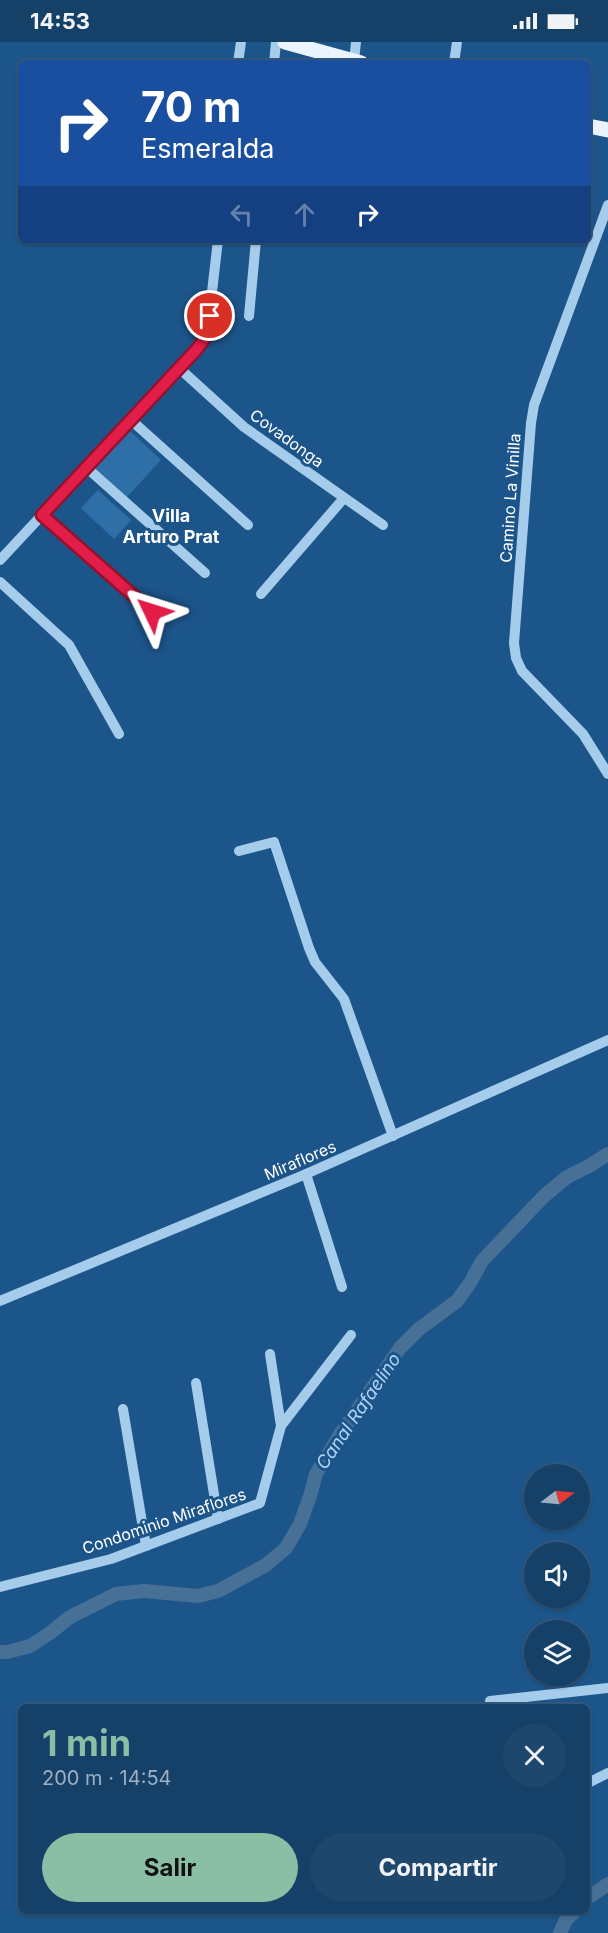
<!DOCTYPE html>
<html lang="es">
<head>
<meta charset="utf-8">
<style>
	:root { --surface:#154068; --page:#1e476e; --text:#f1f3f6; --muted:#9dafc0; --line:#34597c; --accent:#8abfa5 }
	body { margin:0; font-family:Inter,sans-serif; background:var(--page); color:var(--text); height:100vh; display:flex; flex-direction:column; font-size:22px; white-space:nowrap }
	* { box-sizing:border-box; margin:0 }
	p { font-size:20px; color:var(--muted) }
	.icon { flex:none; width:33px; height:33px; fill:none; stroke:currentColor; stroke-width:2; stroke-linecap:round; stroke-linejoin:round }
	.map { position:relative; flex:1; overflow:hidden }
	.side { position:absolute; left:18px; top:1662px; width:572px; height:210px; display:flex; flex-direction:column; background:var(--surface); border-radius:9px; box-shadow:0 2px 4px #0004,0 0 0 2px var(--line) }
	.side>* { flex:none }
	.hud { position:absolute; left:18px; top:18px; width:573px; height:183px; border-radius:9px; box-shadow:0 2px 4px #0004,0 0 0 2px var(--line); background:#1a4fa0; color:#fff; overflow:hidden }
	.needle { width:39px; rotate:74deg }
	.tools { position:absolute; left:524px; top:1422px; display:grid; gap:12px }
	.tools a { display:grid; place-items:center; width:66px; height:66px; border-radius:50%; background:var(--surface); box-shadow:0 2px 4px #0004,0 0 0 2px var(--line); font-size:30px }
	.pin { position:absolute; display:grid; place-items:center; width:51px; height:51px; color:#fff; margin:-26px; border:3px solid #fff; border-radius:50%; box-shadow:0 2px 6px #0007 }
	.me { position:absolute; width:66px; margin:-33px; rotate:311deg; stroke-linejoin:round; filter:drop-shadow(0 0 4px #0008) }
	.turn { display:flex; align-items:center; gap:21px; height:126px; padding:0 24px; font-size:27px }
	.turn .icon { width:78px; height:78px; stroke-width:2.5 }
	.turn b { display:block; font-size:42px; line-height:51px }
	.lanes { display:flex; align-items:center; height:57px; padding:0 24px; background:#0003; justify-content:center; gap:30px; direction:ltr }
	.lanes .off { opacity:.35 }
	.round { display:grid; place-items:center; flex:none; width:63px; height:63px; border-radius:32px; background:var(--page) }
	.summary { display:flex; align-items:center; justify-content:space-between; height:102px; padding:0 24px }
	h1 { font-size:36px; font-weight:700; line-height:45px; color:var(--accent) }
	.primary-button { display:flex; gap:12px; margin-top:auto; padding:12px 24px }
	.primary-button a { flex:1; height:69px; border-radius:36px; background:var(--accent); color:#111; font-size:24px; font-weight:700; line-height:69px; text-align:center }
	.primary-button a+a { background:var(--page); color:var(--text) }
	.status { display:flex; justify-content:space-between; align-items:center; height:42px; padding:0 30px; background:var(--surface); direction:ltr }
	.status svg { height:16px; fill:currentColor }
	.map>svg:first-child { display:block }
	.green { fill:#2f6fa8 }
	.lines { fill:none; stroke-linecap:round; stroke-linejoin:round }
	.canal { stroke:#477097; stroke-width:14 }
	.minor { stroke:#a6ccec; stroke-width:10 }
	.major { stroke:#ecf5ff; stroke-width:15 }
	.route-casing { stroke:#92132f; stroke-width:15 }
	.route { stroke:#e11d48; stroke-width:10 }
	.labels { text-anchor:middle; dominant-baseline:central; stroke-width:6; stroke-linejoin:round; paint-order:stroke }
	.street-label { font-size:16px; fill:#fff; stroke:#1c558a }
	.neighbourhood-label { font-size:18px; font-weight:bold; fill:#fff; stroke:#1c558a }
	.water-label { font-size:18px; font-style:italic; fill:#b2d5f4; stroke:#1c558a }
</style>
</head>
<body>
<div class="status"><b>14:53</b><svg viewBox="0 0 49 12"><path d="M0 12V9h3v3zM5 12V6h3v6zM10 12V3h3v9zM15 12V0h3v12zM26 1h20v11H26zM47 4h2v5h-2z"/></svg></div>
<div class="map">
<svg width="608" height="1891" viewBox="0 0 608 1891">
	<rect width="100%" height="100%" fill="#1c558a"/>
	<g class="green">
		<polygon points="129,388 161,418 127,455 94,426"/>
		<polygon points="98,448 131,478 114,497 81,466"/>
	</g>
	<g class="lines">
		<g class="canal">
			<polyline points="0,1610 7,1610 30,1604 50,1591 70,1575 116,1552 144,1549 198,1554 218,1549 266,1523 286,1506 300,1482 310,1454 316,1432 339,1394 400,1306 419,1287 457,1259 470,1241 482,1219 544,1154 567,1135 589,1124 608,1112"/>
			<polyline points="586,1857 608,1842"/>
			<polyline points="560,1891 566,1878 575,1869"/>
		</g>
		<g class="minor">
			<polyline points="354,19 356,0"/>
			<polyline points="238,21 241,0"/>
			<polyline points="274,21 276,0"/>
			<polyline points="454,21 457,0"/>
			<polyline points="608,163 534,363 531,381 514,601 516,616 522,629 583,692 608,732"/>
			<polyline points="249,274 256,198"/>
			<polyline points="179,326 244,385 383,483"/>
			<polyline points="131,378 248,483"/>
			<polyline points="87,426 205,531"/>
			<polyline points="42,473 152,571"/>
			<polyline points="0,518 197,307 207,293 218,198"/>
			<polyline points="0,540 69,603 119,692"/>
			<polyline points="261,552 344,456"/>
			<polyline points="239,809 274,800 309,906 315,920 344,957 393,1094"/>
			<polyline points="306,1132 342,1245"/>
			<polyline points="0,1259 306,1132 608,998"/>
			<polyline points="196,1341 218,1477"/>
			<polyline points="123,1367 146,1504"/>
			<polyline points="281,1384 351,1293"/>
			<polyline points="0,1545 111,1517 260,1461 281,1384 270,1312"/>
			<polyline points="490,1659 608,1646"/>
			<polyline points="586,1742 608,1731"/>
		</g>
		<g class="major">
			<polyline points="285,0 361,21"/>
			<polyline points="588,84 608,88"/>
		</g>
	</g>
	<g class="lines">
		<defs>
			<polyline id="route" points="152,570 42,473 197,307 207,293 210,274"/>
		</defs>
		<use href="#route" class="route-casing"/>
		<use href="#route" class="route"/>
	</g>
	<g class="labels">
		<g class="street-label">
			<text transform="translate(287 396) rotate(36)">Covadonga</text>
			<text transform="translate(510 456) rotate(-86)">Camino La Vinilla</text>
			<text transform="translate(300 1118) rotate(-23)">Miraflores</text>
			<text transform="translate(164 1479) rotate(-19)">Condominio Miraflores</text>
		</g>
		<g class="neighbourhood-label">
			<text x="171" y="473">Villa<tspan x="171" dy="21">Arturo Prat</tspan></text>
		</g>
		<g class="water-label">
			<text transform="translate(358 1369) rotate(-56)">Canal Rafaelino</text>
		</g>
	</g>
</svg>
<div class="tools">
<a><svg class="needle" viewBox="-14 -14 28 28"><path d="M0-13l5 13h-10z" fill="#e53935"/><path d="M0 13l5-13h-10z" fill="#9dafc0"/></svg></a>
<a><svg class="icon" aria-label="sound" viewBox="0 0 24 24"><path d="M4 9h4l5-4v14l-5-4H4zM17 9q2 3 0 6"/></svg></a>
<a><svg class="icon" aria-label="layers" viewBox="0 0 24 24"><path d="M12 4l9 5-9 5-9-5zM3 14l9 5 9-5"/></svg></a>
</div>
<div class="pin" style="left:210px;top:274px;background:#d93025"><svg class="icon" aria-label="arrive" viewBox="0 0 24 24"><path d="M6 21V4h12l-3 4 3 4H6"/></svg></div>
<svg class="me" style="left:152px;top:570px" viewBox="-20 -20 40 40"><path d="M0-17L14 15 0 8-14 15z" fill="#e11d48" stroke="#fff" stroke-width="4"/></svg>
<div class="hud">
<div class="turn"><svg class="icon" aria-label="right" viewBox="0 0 24 24"><path d="M7 20v-9h11M14 6l5 5-5 5"/></svg><div><b>70 m</b>Esmeralda</div></div>
<div class="lanes"><svg class="icon off" aria-label="left" viewBox="0 0 24 24"><path d="M17 20v-9H6M10 6l-5 5 5 5"/></svg><svg class="icon off" aria-label="ahead" viewBox="0 0 24 24"><path d="M12 20V5M6 11l6-6 6 6"/></svg><svg class="icon" aria-label="right" viewBox="0 0 24 24"><path d="M7 20v-9h11M14 6l5 5-5 5"/></svg></div>
</div>
<section class="side">
<div class="summary"><div><h1>1 min</h1><p>200 m · 14:54</p></div><a class="round"><svg class="icon" aria-label="close" viewBox="0 0 24 24"><path d="M6 6l12 12M18 6L6 18"/></svg></a></div>
<div class="primary-button"><a>Salir</a><a>Compartir</a></div>
</section>
</div>
</body>
</html>
